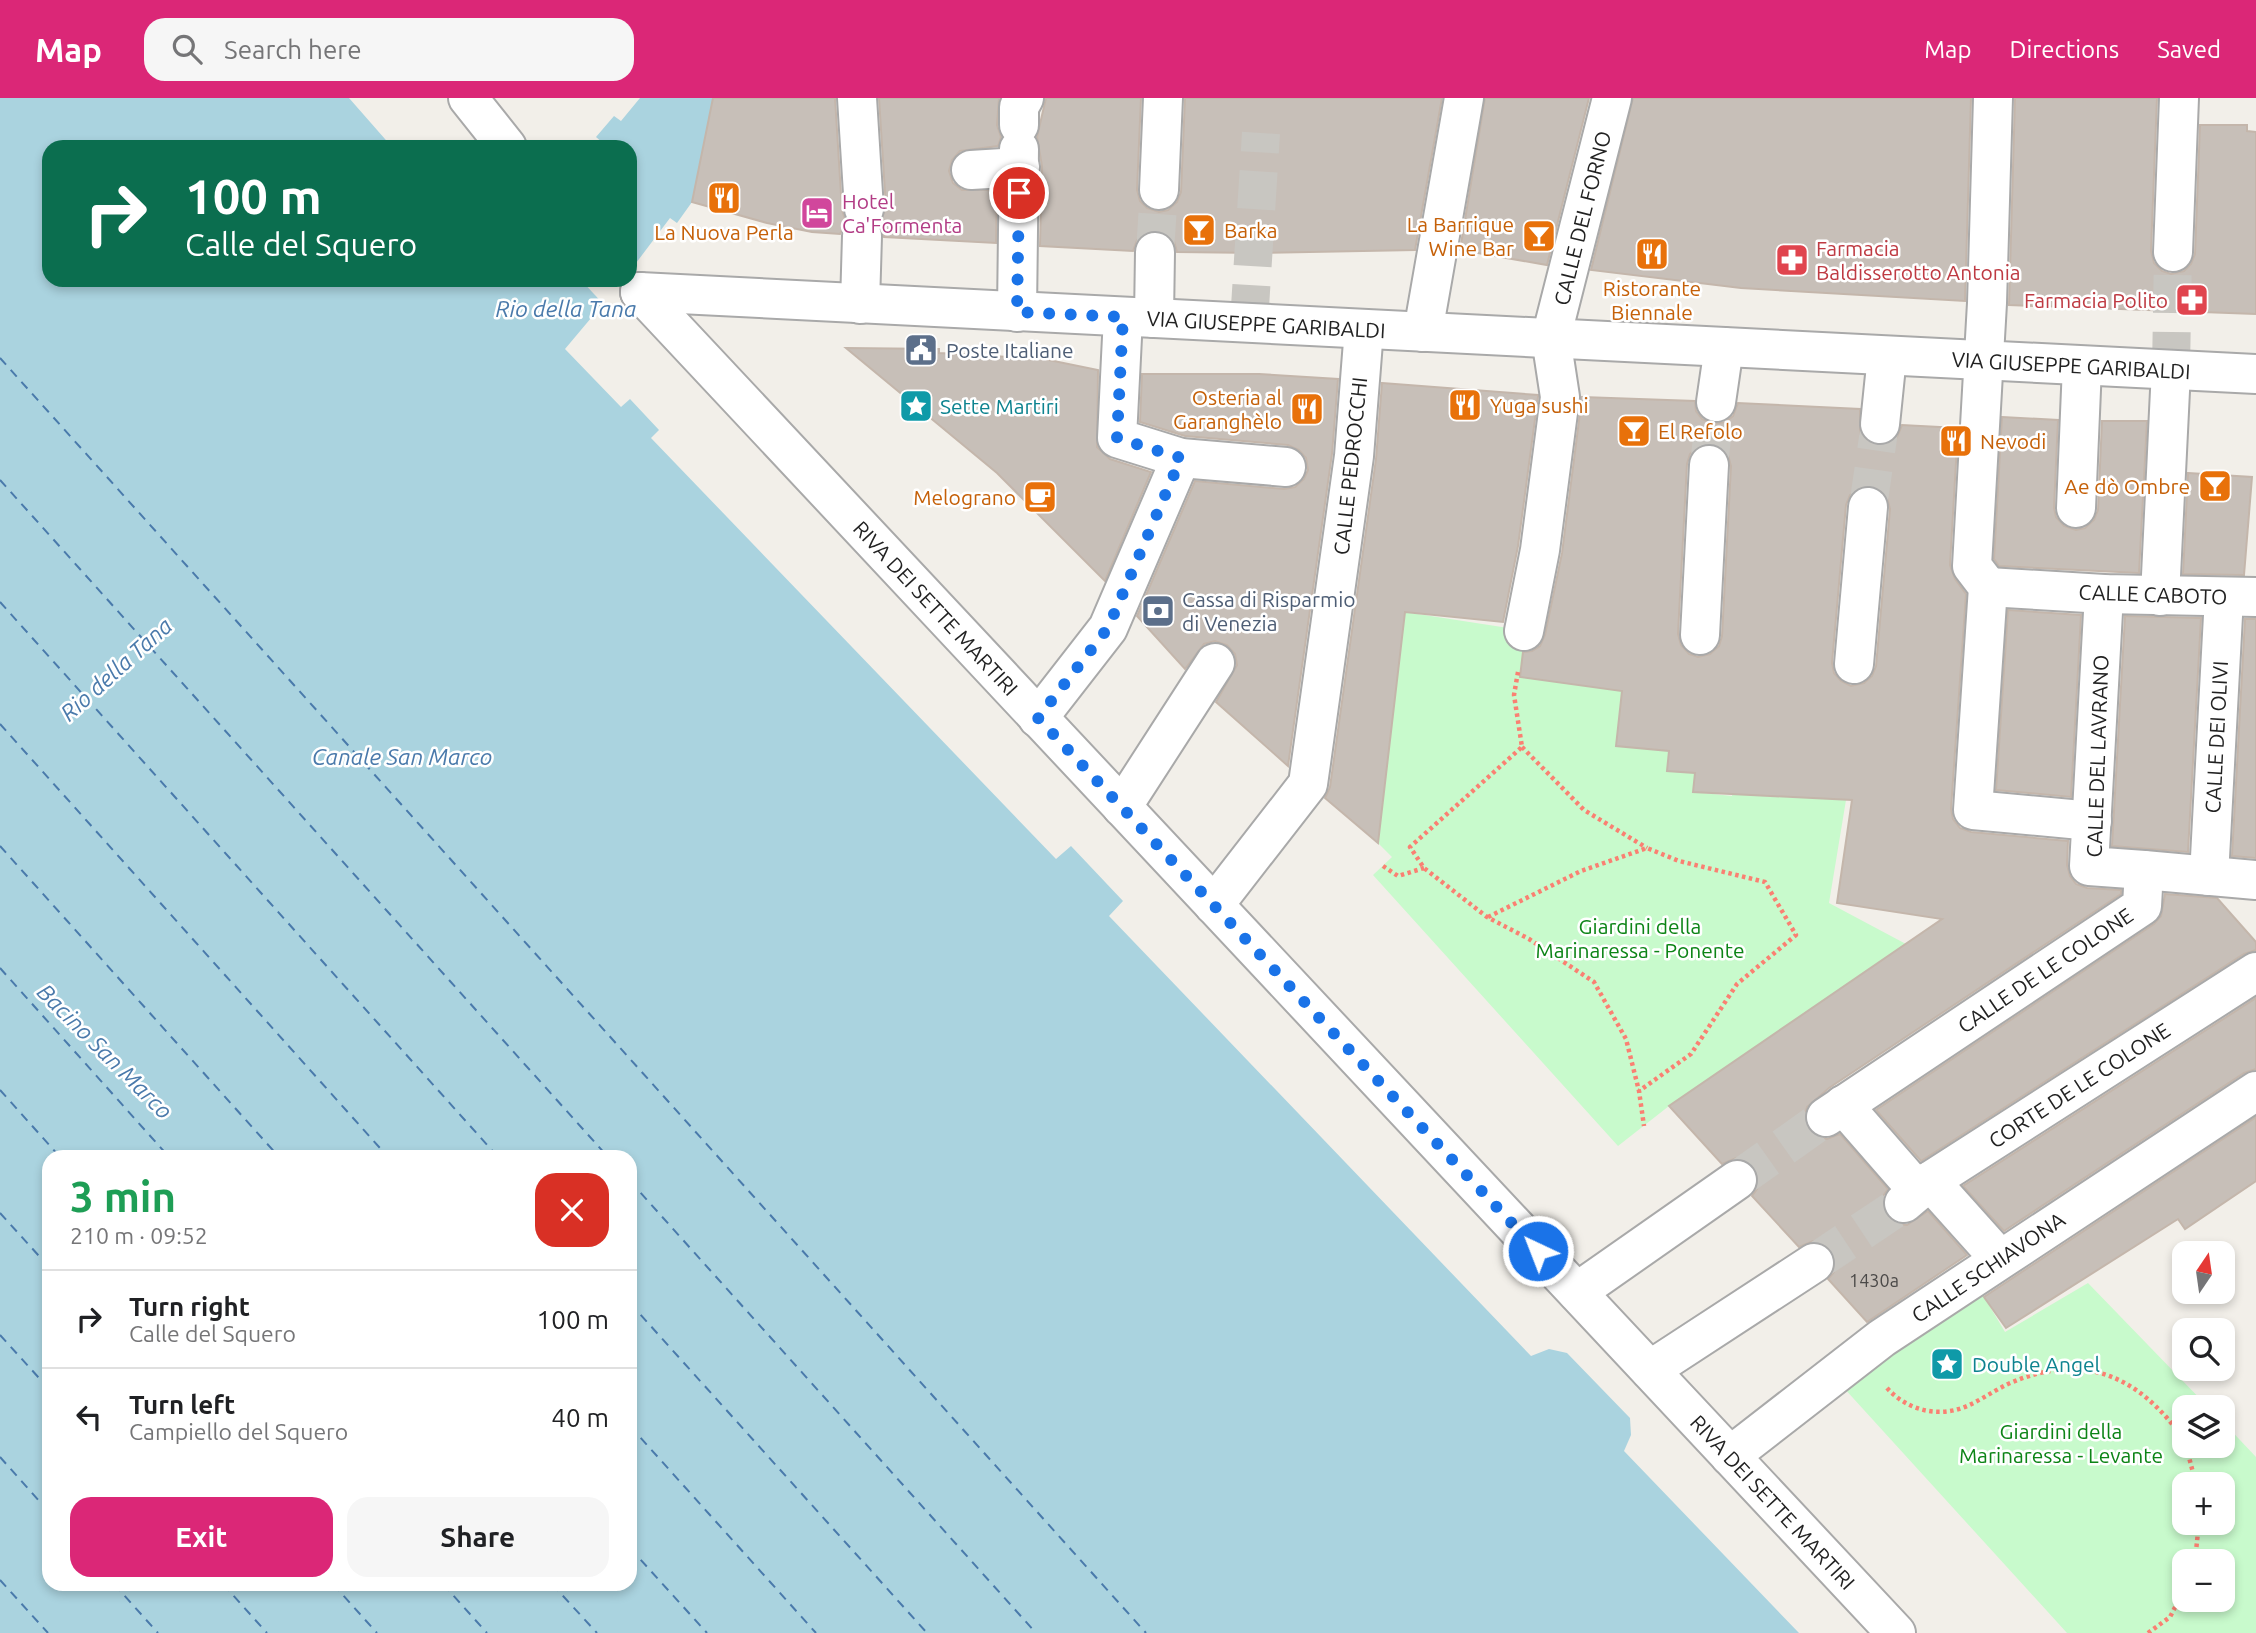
<!DOCTYPE html>
<html lang="en">
<head>
<meta charset="utf-8">
<style>
	:root { --surface:#fff; --page:#f6f6f6; --text:#202124; --muted:#757577; --line:#e0e0e0; --accent:#db2777 }
	body { margin:0; font-family:Ubuntu,sans-serif; background:var(--page); color:var(--text); height:100vh; display:flex; flex-direction:column; font-size:26px; white-space:nowrap }
	* { box-sizing:border-box; margin:0 }
	p { font-size:23px; color:var(--muted) }
	.icon { flex:none; width:38px; height:38px; fill:none; stroke:currentColor; stroke-width:2; stroke-linecap:round; stroke-linejoin:round }
	.map { position:relative; flex:1; overflow:hidden }
	.side { position:absolute; left:42px; top:1052px; width:595px; height:441px; display:flex; flex-direction:column; background:var(--surface); border-radius:21px; box-shadow:0 4px 10px #0003 }
	.side>* { flex:none }
	.guide { position:absolute; left:42px; top:42px; width:595px; height:147px; border-radius:21px; box-shadow:0 4px 10px #0003; background:#0b6e4f; color:#fff; overflow:hidden }
	.needle { width:46px; rotate:13deg }
	.controls { position:absolute; left:2172px; top:1143px; display:grid; gap:14px }
	.controls a { display:grid; place-items:center; width:63px; height:63px; border-radius:14px; background:var(--surface); box-shadow:0 4px 10px #0003; font-size:35px }
	.pin { position:absolute; display:grid; place-items:center; width:60px; height:60px; color:#fff; margin:-30px; border:4px solid #fff; border-radius:50%; box-shadow:0 2px 7px #0007 }
	.me { position:absolute; width:77px; margin:-38px; rotate:317deg; stroke-linejoin:round; filter:drop-shadow(0 0 5px #0008) }
	.turn { display:flex; align-items:center; gap:24px; height:147px; padding:0 28px; font-size:32px }
	.turn .icon { width:91px; height:91px; stroke-width:2.5 }
	.turn b { display:block; font-size:49px; line-height:60px }
	.round { display:grid; place-items:center; flex:none; width:74px; height:74px; border-radius:21px; background:var(--page) }
	.overview { display:flex; align-items:center; justify-content:space-between; height:119px; padding:0 28px }
	h1 { font-size:42px; font-weight:700; line-height:52px; color:#1e9e55 }
	.primary-button { display:flex; gap:14px; margin-top:auto; padding:14px 28px }
	.primary-button a { flex:1; height:80px; border-radius:21px; background:var(--accent); color:#fff; font-size:28px; font-weight:700; line-height:80px; text-align:center }
	.primary-button a+a { background:var(--page); color:var(--text) }
	ul { padding:0; list-style:none }
	li { display:flex; align-items:center; gap:21px; height:98px; padding:0 28px; border-top:2px solid var(--line) }
	li div { flex:1 }
	li b { display:block; font-size:26px }
	li em { font-style:normal }
	header { display:flex; align-items:center; gap:42px; box-sizing:border-box; height:98px; padding:0 35px; background:var(--accent); color:#fff }
	header strong { font-size:33px }
	nav { display:flex; gap:38px; margin-inline-start:auto; font-size:24px }
	.search { width:490px; height:63px; background:var(--page); display:flex; align-items:center; gap:18px; box-sizing:border-box; padding:0 24px; border-radius:21px; color:var(--muted); font-size:26px }
	.map>svg:first-child { display:block }
	.park { fill:#c8facc; fill-rule:evenodd }
	.water { fill:#aad3df; fill-rule:evenodd }
	.pier { fill:#f2efe9 }
	.lines { fill:none; stroke-linecap:round; stroke-linejoin:round }
	.ferry { stroke:#4a7aab; stroke-width:2; stroke-dasharray:9 7; stroke-linecap:butt }
	.building { fill:#c7bfb8; stroke:#c4b6ab; stroke-width:2; fill-rule:evenodd }
	.pedestrian-tunnel { stroke:#c8c6c1; stroke-width:38; stroke-dasharray:38 19; stroke-linecap:butt }
	.pedestrian-casing { stroke:#a9a9a9; stroke-width:42 }
	.path { stroke:#fa8072; stroke-width:4.5; stroke-dasharray:3.5 3.5; stroke-linecap:butt }
	.pedestrian { stroke:#fff; stroke-width:38 }
	.route { stroke:#1a73e8; stroke-width:12; stroke-dasharray:0 21.6 }
	.labels { text-anchor:middle; dominant-baseline:central; stroke-width:5; stroke-linejoin:round; paint-order:stroke }
	.number-label { font-size:18px; fill:#4b4948 }
	.hotel-label { font-size:21px; fill:#b23c85; stroke:#fff; text-anchor:start }
	.street-label { font-size:21px; fill:#222; stroke:#fff }
	.food-label { font-size:21px; fill:#c56008; stroke:#fff; text-anchor:end }
	.health-label { font-size:21px; fill:#be3a42; stroke:#fff; text-anchor:start }
	.service-label { font-size:21px; fill:#4e5e75; stroke:#fff; text-anchor:start }
	.culture-label { font-size:21px; fill:#0d838f; stroke:#fff; text-anchor:start }
	.park-label { font-size:21px; fill:#0c8416; stroke:#fff }
	.water-label { font-size:23px; font-style:italic; fill:#4a7aab; stroke:#fff }
</style>
</head>
<body>
<header>
<strong>Map</strong>
<div class="search"><svg class="icon" aria-label="search" viewBox="0 0 24 24"><circle cx="10" cy="10" r="6"/><path d="M15 15l6 6"/></svg>Search here</div>
<nav><a>Map</a><a>Directions</a><a>Saved</a></nav>
</header>
<div class="map">
<svg width="2256" height="1535" viewBox="0 0 2256 1535">
	<rect width="100%" height="100%" fill="#f2efe9"/>
	<g class="park">
		<polygon points="1405,514 1527,533 1520,578 1622,593 1617,648 1669,653 1695,675 1694,694 1732,698 1732,696 1846,702 1829,805 1906,846 1669,1008 1618,1048 1373,777 1392,759 1378,745"/>
		<path d="M2088,1185L2208,1309H2184V1348H2222L2223,1324L2256,1359V1535H2067L1843,1289L1949,1205L1956,1216L1983,1197L2005,1234ZM2184,1386H2222V1424H2184ZM2184,1463H2222V1502H2184Z"/>
	</g>
	<g class="water">
		<path d="M0,0H349L392,49H49V182H623L565,251L621,309L630,301L659,332L651,340L1056,761L1071,748L1123,803L1109,818L1531,1258L1549,1251L1567,1255L1630,1320L1631,1337L1624,1353L1799,1535H0ZM49,1059H630V1486H49Z"/>
		<polygon points="640,0 713,0 692,104 677,125 670,120 630,173 630,49 599,49 603,45 596,39 614,18 621,23"/>
	</g>
	<polygon class="pier" points="581,182 627,182 607,210"/>
	<g class="lines">
		<g class="ferry">
			<polyline points="0,260 1146,1535"/>
			<polyline points="0,382 608,1059"/>
			<polyline points="0,504 498,1059"/>
			<polyline points="0,626 388,1059"/>
			<polyline points="0,748 279,1059"/>
			<polyline points="0,870 169,1059"/>
			<polyline points="0,992 60,1059"/>
			<polyline points="630,1083 1036,1535"/>
			<polyline points="0,1115 49,1169"/>
			<polyline points="630,1205 927,1535"/>
			<polyline points="0,1237 49,1291"/>
			<polyline points="630,1328 816,1535"/>
			<polyline points="0,1359 49,1414"/>
			<polyline points="630,1450 707,1535"/>
			<polyline points="0,1482 48,1535"/>
			<polyline points="114,1486 158,1535"/>
			<polyline points="223,1486 267,1535"/>
			<polyline points="333,1486 377,1535"/>
			<polyline points="443,1486 487,1535"/>
			<polyline points="552,1486 597,1535"/>
		</g>
	</g>
	<g class="building">
		<polygon points="713,0 835,0 842,112 846,124 840,136 812,134 767,125 692,104"/>
		<polygon points="879,0 999,0 997,27 1001,39 998,48 960,53 952,62 949,73 953,85 962,92 997,92 996,145 884,139 879,126 886,110"/>
		<polygon points="1046,0 1141,0 1137,92 1140,103 1147,110 1159,114 1168,112 1177,104 1181,94 1185,0 1442,0 1415,152 1260,155 1177,154 1174,143 1167,136 1155,132 1144,135 1137,142 1133,153 1040,148 1042,68 1037,39"/>
		<polygon points="1485,0 1589,0 1547,167 1460,152"/>
		<polygon points="1633,0 1971,0 1965,203 1741,190 1591,172"/>
		<polygon points="2015,0 2157,0 2151,153 2154,165 2162,173 2171,176 2184,173 2191,166 2195,156 2200,27 2247,27 2247,33 2256,34 2256,216 2009,207"/>
		<polygon points="846,250 939,251 939,255 1044,261 1098,272 1097,349 1110,361 1151,374 1105,483 997,375"/>
		<polygon points="1142,276 1259,276 1338,281 1332,356 1288,668 1216,604 1237,567 1235,556 1227,547 1215,543 1204,546 1185,571 1137,518 1195,383 1284,391 1295,389 1304,381 1308,372 1306,360 1299,352 1288,347 1185,338 1140,324"/>
		<polygon points="1382,285 1538,297 1538,299 1518,448 1503,524 1405,514 1378,745 1325,700 1330,689 1376,361"/>
		<path d="M1582,299L1695,303L1696,313L1702,321L1714,326L1725,324L1733,318L1738,305L1860,311V336L1868,344L1878,348L1888,346L1897,339L1902,327L1958,330L1950,467L1955,481L1966,496L1951,711L1953,721L1960,730L1971,734L2068,743L2067,767L2070,778L2076,786L2087,790L2121,792V796L1829,990L1807,1009L1804,1021L1808,1032L1816,1038L1827,1041L1840,1036L1888,1091L1883,1098L1882,1108L1888,1120L1897,1126L1907,1127L1928,1113L1967,1157L1867,1224L1828,1181L1834,1174L1836,1164L1832,1153L1823,1145L1813,1143L1799,1149L1752,1098L1757,1091L1759,1081L1754,1069L1747,1063L1736,1060L1722,1066L1669,1008L1942,821L1837,805L1852,702L1693,694L1695,675L1667,673L1669,653L1616,648L1622,593L1520,579L1523,554L1532,553L1540,548L1545,537L1562,455ZM1711,345L1721,349L1728,357L1731,368L1722,538L1719,548L1710,556L1698,559L1689,556L1681,547L1678,536L1687,366L1690,356L1699,348ZM1871,387L1881,392L1887,399L1890,411L1876,568L1872,578L1864,585L1851,588L1841,583L1834,575L1832,565L1846,407L1850,397L1858,390Z"/>
		<polygon points="2002,319 2058,322 2054,410 2056,419 2064,428 2076,432 2085,430 2094,422 2098,412 2102,323 2147,323 2139,475 1999,468 1994,461"/>
		<polygon points="2188,375 2252,379 2244,477 2183,476"/>
		<polygon points="2008,512 2081,517 2071,699 1996,692"/>
		<polygon points="2125,518 2201,520 2188,754 2112,748"/>
		<polygon points="2245,521 2256,521 2256,760 2232,758"/>
		<polygon points="2165,796 2217,800 2256,844 2256,852 2244,856 1921,1063 1876,1012 2154,826 2161,818"/>
		<polygon points="2256,900 2256,971 2244,975 2004,1133 1963,1088"/>
		<polygon points="2256,1019 2256,1083 2185,1131 2178,1121 2006,1230 1984,1199"/>
	</g>
	<g class="lines">
		<g class="pedestrian-tunnel">
			<polyline points="1155,154 1159,92"/>
			<polyline points="1249,225 1261,35"/>
			<polyline points="2171,272 2173,154"/>
			<polyline points="1709,367 1716,304"/>
			<polyline points="1868,409 1880,326"/>
			<polyline points="1737,1082 1826,1019"/>
			<polyline points="1814,1165 1904,1105"/>
		</g>
		<defs>
			<g id="pedestrian">
				<polyline points="468,0 507,49"/>
				<polyline points="857,0 864,111"/>
				<polyline points="1993,0 1987,205 1972,468 1988,489 1973,712 2092,723"/>
				<polyline points="1019,27 1019,9 1024,0"/>
				<polyline points="971,72 1020,69"/>
				<polyline points="1159,92 1163,0"/>
				<polyline points="2173,154 2179,0"/>
				<polyline points="640,194 1896,1535"/>
				<polyline points="640,194 2256,276"/>
				<polyline points="860,206 862,138"/>
				<polyline points="1017,214 1019,51"/>
				<polyline points="1123,219 1117,340 1181,360 1286,369"/>
				<polyline points="1154,220 1155,154"/>
				<polyline points="1423,234 1464,0"/>
				<polyline points="1716,304 1724,249"/>
				<polyline points="1880,326 1887,258"/>
				<polyline points="2076,410 2082,268"/>
				<polyline points="1988,489 2104,496 2256,499"/>
				<polyline points="2104,496 2089,768 2144,772"/>
				<polyline points="2160,498 2171,272"/>
				<polyline points="1524,533 1540,452 1560,299 1551,240 1612,0"/>
				<polyline points="1700,537 1709,367"/>
				<polyline points="1854,566 1868,409"/>
				<polyline points="1038,620 1108,530 1181,360"/>
				<polyline points="1122,709 1215,565"/>
				<polyline points="2209,778 2224,499"/>
				<polyline points="1214,807 1308,686 1354,358 1364,231"/>
				<polyline points="1843,1007 1918,1093"/>
				<polyline points="1826,1019 2142,808 2144,772 2256,782"/>
				<polyline points="1930,1083 1999,1160"/>
				<polyline points="1904,1105 1930,1083 2256,874"/>
				<polyline points="1577,1194 1737,1082"/>
				<polyline points="1650,1272 1814,1165"/>
				<polyline points="1730,1358 1882,1240 2256,993"/>
			</g>
		</defs>
		<use href="#pedestrian" class="pedestrian-casing"/>
		<g class="path">
			<polyline points="1518,574 1514,597 1522,649 1410,749 1424,770 1487,819 1529,841 1594,884 1626,941 1639,993 1644,1028"/>
			<polyline points="1522,649 1584,712 1647,750"/>
			<polyline points="1383,768 1398,778 1424,770"/>
			<polyline points="1488,819 1581,773 1647,750 1679,763 1765,784 1796,837 1737,886 1691,956 1639,993"/>
			<path d="M1887,1290C1904,1309 1930,1318 1955,1312C1973,1308 1991,1294 2008,1286C2083,1253 2139,1277 2184,1342"/>
			<polyline points="2186,1348 2196,1386"/>
			<polyline points="2195,1463 2199,1424"/>
			<polyline points="2148,1535 2170,1519 2184,1492"/>
		</g>
		<use href="#pedestrian" class="pedestrian"/>
	</g>
	<g class="lines">
		<polyline class="route" points="1019,95 1017,214 1123,219 1117,340 1181,360 1108,530 1038,620 1538,1153"/>
	</g>
	<defs>
		<symbol id="restaurant-square" viewBox="-11 -11 22 22"><rect x="-9" y="-9" width="18" height="18" rx="4" fill="#e8710a" stroke="#fff"/><path d="M-5-6h1v4h1v-4h1v4h1v-4h1v5L-1.5 .5V6h-2V.5L-5-1ZM5-6V6H3V1.5H1.5Q1.5-4 5-6Z" fill="#fff"/></symbol>
		<symbol id="hotel-square" viewBox="-11 -11 22 22"><rect x="-9" y="-9" width="18" height="18" rx="4" fill="#d1479c" stroke="#fff"/><path d="M-6-4.5h1.5V1H6V5H4.5V3h-9V5H-6ZM-4 0a1.8 1.8 0 1 1 3.6 0ZM.5 0V-2.5h3Q6-2.5 6 0Z" fill="#fff"/></symbol>
		<symbol id="bar-square" viewBox="-11 -11 22 22"><rect x="-9" y="-9" width="18" height="18" rx="4" fill="#e8710a" stroke="#fff"/><path d="M-6-5H6L.8 .8V4.5H3.5V6h-7V4.5H-.8V.8Z" fill="#fff"/></symbol>
		<symbol id="pharmacy-square" viewBox="-11 -11 22 22"><rect x="-9" y="-9" width="18" height="18" rx="4" fill="#e0444e" stroke="#fff"/><path d="M-2-6h4v4h4v4h-4v4h-4v-4h-4v-4h4Z" fill="#fff"/></symbol>
		<symbol id="civic-square" viewBox="-11 -11 22 22"><rect x="-9" y="-9" width="18" height="18" rx="4" fill="#5c6f8a" stroke="#fff"/><path d="M-.6-6.5H3V-4.5H.6V-3L4-1V1h2V6H-6V1h2V-1L-.6-3ZM-1.2 2.5V6h2.4V2.5Z" fill="#fff"/></symbol>
		<symbol id="sight-square" viewBox="-11 -11 22 22"><rect x="-9" y="-9" width="18" height="18" rx="4" fill="#0f9aa8" stroke="#fff"/><path d="M0-6L1.8-2.2L6-1.7L2.9 1.2L3.7 5.4L0 3.3L-3.7 5.4L-2.9 1.2L-6-1.7L-1.8-2.2Z" fill="#fff"/></symbol>
		<symbol id="cafe-square" viewBox="-11 -11 22 22"><rect x="-9" y="-9" width="18" height="18" rx="4" fill="#e8710a" stroke="#fff"/><path d="M-5.5-4.5H6V0H3Q3 3.5 0 3.5H-2.5Q-5.5 3.5-5.5 0ZM3-3.2v2h1.7v-2ZM-6 4.5H4V6H-6Z" fill="#fff"/></symbol>
		<symbol id="bank-square" viewBox="-11 -11 22 22"><rect x="-9" y="-9" width="18" height="18" rx="4" fill="#5c6f8a" stroke="#fff"/><path d="M-6-4H6V4H-6ZM0-2.3a2.3 2.3 0 1 0 0 4.6a2.3 2.3 0 1 0 0-4.6Z" fill="#fff"/></symbol>
	</defs>
	<g fill-rule="evenodd">
		<use href="#restaurant-square" x="705" y="81" width="38" height="38"/>
		<use href="#hotel-square" x="798" y="96" width="38" height="38"/>
		<use href="#bar-square" x="1180" y="113" width="38" height="38"/>
		<use href="#bar-square" x="1520" y="119" width="38" height="38"/>
		<use href="#restaurant-square" x="1633" y="137" width="38" height="38"/>
		<use href="#pharmacy-square" x="1773" y="143" width="38" height="38"/>
		<use href="#pharmacy-square" x="2173" y="183" width="38" height="38"/>
		<use href="#civic-square" x="902" y="233" width="38" height="38"/>
		<use href="#restaurant-square" x="1446" y="288" width="38" height="38"/>
		<use href="#sight-square" x="897" y="289" width="38" height="38"/>
		<use href="#restaurant-square" x="1288" y="292" width="38" height="38"/>
		<use href="#bar-square" x="1615" y="314" width="38" height="38"/>
		<use href="#restaurant-square" x="1937" y="324" width="38" height="38"/>
		<use href="#bar-square" x="2196" y="369" width="38" height="38"/>
		<use href="#cafe-square" x="1021" y="380" width="38" height="38"/>
		<use href="#bank-square" x="1139" y="494" width="38" height="38"/>
		<use href="#sight-square" x="1928" y="1247" width="38" height="38"/>
	</g>
	<g class="labels">
		<g class="number-label">
			<text x="1874" y="1182">1430a</text>
		</g>
		<g class="hotel-label">
			<text x="842" y="103">Hotel<tspan x="842" dy="24">Ca'Formenta</tspan></text>
		</g>
		<g class="street-label">
			<text transform="translate(1582 120) rotate(-76)">CALLE DEL FORNO</text>
			<text transform="translate(1266 226) rotate(3)">VIA GIUSEPPE GARIBALDI</text>
			<text transform="translate(2071 267) rotate(3)">VIA GIUSEPPE GARIBALDI</text>
			<text transform="translate(1350 368) rotate(-84)">CALLE PEDROCCHI</text>
			<text transform="translate(2153 496) rotate(2)">CALLE CABOTO</text>
			<text transform="translate(936 510) rotate(47)">RIVA DEI SETTE MARTIRI</text>
			<text transform="translate(2216 639) rotate(-87)">CALLE DEI OLIVI</text>
			<text transform="translate(2097 658) rotate(-88)">CALLE DEL LAVRANO</text>
			<text transform="translate(2045 872) rotate(-34)">CALLE DE LE COLONE</text>
			<text transform="translate(2079 987) rotate(-33)">CORTE DE LE COLONE</text>
			<text transform="translate(1988 1169) rotate(-34)">CALLE SCHIAVONA</text>
			<text transform="translate(1773 1404) rotate(47)">RIVA DEI SETTE MARTIRI</text>
		</g>
		<g class="food-label">
			<text x="1514" y="126">La Barrique<tspan x="1514" dy="24">Wine Bar</tspan></text>
			<text x="1224" y="132" text-anchor="start">Barka</text>
			<text x="724" y="134" text-anchor="middle">La Nuova Perla</text>
			<text x="1652" y="190" text-anchor="middle">Ristorante<tspan x="1652" dy="24">Biennale</tspan></text>
			<text x="1282" y="299">Osteria al<tspan x="1282" dy="24">Garanghèlo</tspan></text>
			<text x="1490" y="307" text-anchor="start">Yuga sushi</text>
			<text x="1658" y="333" text-anchor="start">El Refolo</text>
			<text x="1980" y="343" text-anchor="start">Nevodi</text>
			<text x="2190" y="388">Ae dò Ombre</text>
			<text x="1016" y="399">Melograno</text>
		</g>
		<g class="health-label">
			<text x="1816" y="150">Farmacia<tspan x="1816" dy="24">Baldisserotto Antonia</tspan></text>
			<text x="2168" y="202" text-anchor="end">Farmacia Polito</text>
		</g>
		<g class="service-label">
			<text x="946" y="252">Poste Italiane</text>
			<text x="1182" y="501">Cassa di Risparmio<tspan x="1182" dy="24">di Venezia</tspan></text>
		</g>
		<g class="culture-label">
			<text x="940" y="308">Sette Martiri</text>
			<text x="1972" y="1266">Double Angel</text>
		</g>
		<g class="park-label">
			<text x="1640" y="828">Giardini della<tspan x="1640" dy="24">Marinaressa - Ponente</tspan></text>
			<text x="2061" y="1333">Giardini della<tspan x="2061" dy="24">Marinaressa - Levante</tspan></text>
		</g>
		<g class="water-label">
			<text x="566" y="210">Rio della Tana</text>
			<text transform="translate(116 571) rotate(-42)">Rio della Tana</text>
			<text x="402" y="658">Canale San Marco</text>
			<text transform="translate(105 953) rotate(45)">Bacino San Marco</text>
		</g>
	</g>
</svg>
<div class="controls">
<a><svg class="needle" viewBox="-14 -14 28 28"><path d="M0-13l5 13h-10z" fill="#e53935"/><path d="M0 13l5-13h-10z" fill="#757577"/></svg></a>
<a><svg class="icon" aria-label="search" viewBox="0 0 24 24"><circle cx="10" cy="10" r="6"/><path d="M15 15l6 6"/></svg></a>
<a><svg class="icon" aria-label="layers" viewBox="0 0 24 24"><path d="M12 4l9 5-9 5-9-5zM3 14l9 5 9-5"/></svg></a>
<a>+</a>
<a>−</a>
</div>
<div class="pin" style="left:1019px;top:95px;background:#d93025"><svg class="icon" aria-label="arrive" viewBox="0 0 24 24"><path d="M6 21V4h12l-3 4 3 4H6"/></svg></div>
<svg class="me" style="left:1538px;top:1153px" viewBox="-20 -20 40 40"><circle r="17" fill="#1a73e8" stroke="#fff" stroke-width="3"/><path d="M0-11L8 9 0 5-8 9z" fill="#fff"/></svg>
<div class="guide">
<div class="turn"><svg class="icon" aria-label="right" viewBox="0 0 24 24"><path d="M7 20v-9h11M14 6l5 5-5 5"/></svg><div><b>100 m</b>Calle del Squero</div></div>
</div>
<section class="side">
<div class="overview"><div><h1>3 min</h1><p>210 m · 09:52</p></div><a class="round" style="background:#d93025;color:#fff"><svg class="icon" aria-label="close" viewBox="0 0 24 24"><path d="M6 6l12 12M18 6L6 18"/></svg></a></div>
<ul>
<li><svg class="icon" aria-label="right" viewBox="0 0 24 24"><path d="M7 20v-9h11M14 6l5 5-5 5"/></svg><div><b>Turn right</b><p>Calle del Squero</p></div><em>100 m</em></li>
<li><svg class="icon" aria-label="left" viewBox="0 0 24 24"><path d="M17 20v-9H6M10 6l-5 5 5 5"/></svg><div><b>Turn left</b><p>Campiello del Squero</p></div><em>40 m</em></li>
</ul>
<div class="primary-button"><a>Exit</a><a>Share</a></div>
</section>
</div>
</body>
</html>
